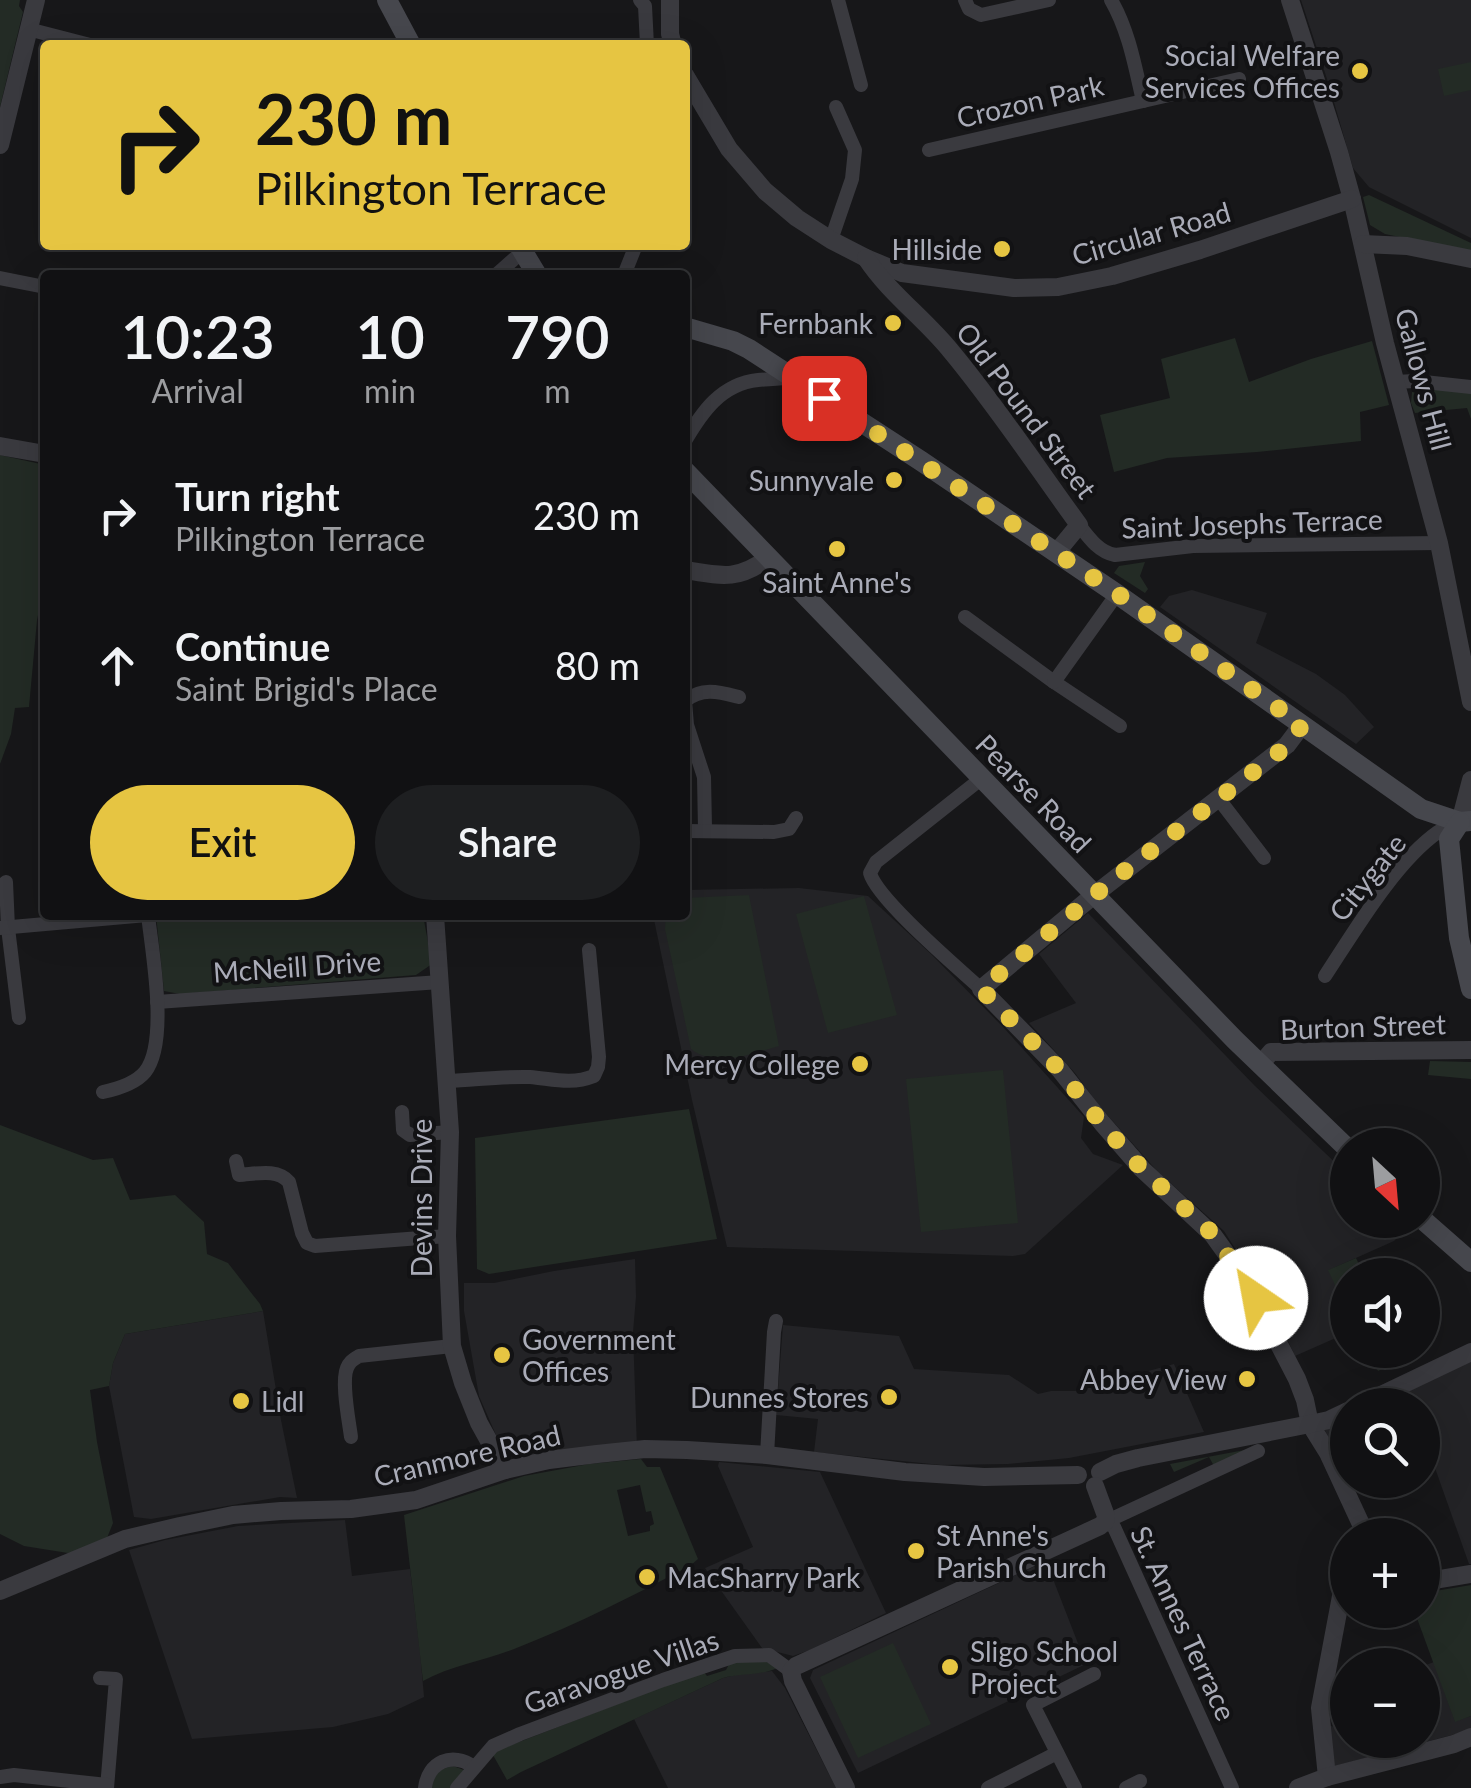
<!DOCTYPE html>
<html lang="en">
<head>
<meta charset="utf-8">
<style>
	:root { --surface:#111113; --page:#1e1f21; --text:#f1f3f6; --muted:#9c9da0; --line:#303133; --accent:#e6c542 }
	body { margin:0; font-family:Lato,sans-serif; background:var(--page); color:var(--text); height:100vh; display:flex; flex-direction:column; font-size:38px; white-space:nowrap }
	* { box-sizing:border-box; margin:0 }
	p { font-size:32px; color:var(--muted) }
	.icon { flex:none; width:55px; height:55px; fill:none; stroke:currentColor; stroke-width:2; stroke-linecap:round; stroke-linejoin:round }
	.map { position:relative; flex:1; overflow:hidden }
	.sheet { position:absolute; left:40px; top:270px; width:650px; height:650px; display:flex; flex-direction:column; background:var(--surface); border-radius:10px; box-shadow:0 10px 40px #0002,0 0 0 2px var(--line) }
	.sheet>* { flex:none }
	.top-card { position:absolute; left:40px; top:40px; width:650px; height:210px; border-radius:10px; box-shadow:0 10px 40px #0002,0 0 0 2px var(--line); background:#e6c542; color:#111; overflow:hidden }
	.needle { width:65px; rotate:154deg }
	.controls { position:absolute; left:1330px; top:1128px; display:grid; gap:20px }
	.controls a { display:grid; place-items:center; width:110px; height:110px; border-radius:50%; background:var(--surface); box-shadow:0 10px 40px #0002,0 0 0 2px var(--line); font-size:50px }
	.pin { position:absolute; display:grid; place-items:center; width:85px; height:85px; color:#fff; margin:-42px; border-radius:20px; box-shadow:0 5px 15px #0006 }
	.me { position:absolute; width:110px; margin:-55px; rotate:327deg; stroke-linejoin:round; filter:drop-shadow(0 0 8px #0008) }
	.turn { display:flex; align-items:center; gap:35px; height:210px; padding:0 50px; font-size:45px }
	.turn .icon { width:130px; height:130px; stroke-width:2.5 }
	.turn b { display:block; font-size:70px; line-height:85px }
	.eta { display:flex; justify-content:space-evenly; align-items:center; height:170px; text-align:center }
	.eta b { font-size:60px; font-weight:600; line-height:70px }
	.action { display:flex; gap:20px; margin-top:auto; padding:20px 50px }
	.action a { flex:1; height:115px; border-radius:60px; background:var(--accent); color:#111; font-size:40px; font-weight:600; line-height:115px; text-align:center }
	.action a+a { background:var(--page); color:var(--text) }
	ul { padding:0; list-style:none }
	li { display:flex; align-items:center; gap:30px; height:150px; padding:0 50px }
	li div { flex:1 }
	li b { display:block; font-size:38px }
	li em { font-style:normal }
	.map>svg:first-child { display:block }
	.built { fill:#232326 }
	.green { fill:#232b25; fill-rule:evenodd }
	.lines { fill:none; stroke-linecap:round; stroke-linejoin:round }
	.minor { stroke:#3a3a3f; stroke-width:14 }
	.tertiary { stroke:#3a3a3f; stroke-width:18 }
	.secondary { stroke:#46474d; stroke-width:20 }
	.route { stroke:#e6c542; stroke-width:18; stroke-dasharray:0 32.4 }
	.poi-dot { fill:#e6c542; stroke:#121214; stroke-width:4 }
	.labels { text-anchor:middle; dominant-baseline:central; stroke-width:8; stroke-linejoin:round; paint-order:stroke }
	.poi-label { font-size:28px; fill:#aaacb8; stroke:#121214; text-anchor:end }
	.street-label { font-size:28px; fill:#aaacb8; stroke:#121214 }
</style>
</head>
<body>
<div class="map">
<svg width="1471" height="1788" viewBox="0 0 1471 1788">
	<rect width="100%" height="100%" fill="#171719"/>
	<g class="built">
		<polygon points="1301,0 1471,0 1471,238 1369,187 1353,168 1329,85"/>
		<polygon points="1192,590 1267,613 1256,643 1316,674 1345,695 1374,727 1356,744 1160,607 1169,596"/>
		<polygon points="799,888 868,896 931,954 1004,1028 1084,1117 1081,1138 1093,1154 1123,1165 1025,1254 1013,1256 727,1247 692,1100 653,915 685,915 685,890"/>
		<polygon points="1088,913 1254,1085 1347,1174 1348,1220 1398,1220 1407,1228 1394,1241 1329,1270 1347,1310 1347,1333 1295,1356 1272,1307 1224,1231 1158,1172 1100,1107 1075,1073 1029,1023 1076,1003 1039,954"/>
		<polygon points="635,1259 636,1297 633,1332 637,1449 557,1458 508,1455 503,1451 479,1396 464,1311 464,1283 494,1283 554,1271"/>
		<polygon points="263,1311 281,1420 297,1498 280,1497 151,1519 134,1517 109,1386 113,1363 125,1334"/>
		<polygon points="783,1325 899,1336 914,1369 1009,1375 1038,1394 1051,1391 1075,1391 1174,1364 1204,1432 1069,1458 1008,1464 941,1465 814,1452 818,1419 776,1415"/>
		<polygon points="1471,1358 1471,1564 1469,1564 1429,1451 1423,1453 1422,1405 1371,1405"/>
		<polygon points="1347,1416 1347,1471 1323,1427"/>
		<polygon points="719,1462 820,1472 886,1613 810,1650 793,1656 762,1648 705,1568 753,1547 718,1466"/>
		<polygon points="345,1520 352,1576 410,1569 420,1651 424,1697 388,1714 333,1727 192,1739 129,1550 165,1540 238,1526"/>
		<polygon points="1046,1561 1086,1664 858,1773 810,1678 813,1670"/>
		<polygon points="1434,1662 1455,1721 1471,1716 1471,1730 1331,1767 1323,1725 1338,1727 1347,1724 1348,1740 1422,1740 1423,1666"/>
		<polygon points="772,1671 785,1688 836,1788 668,1788 634,1719 723,1678 735,1675"/>
	</g>
	<g class="green">
		<polygon points="0,0 20,0 19,6 23,12 0,107"/>
		<polygon points="1471,62 1471,90 1444,96 1438,69"/>
		<polygon points="1369,195 1471,243 1471,252 1385,234 1370,225 1363,197"/>
		<polygon points="1235,338 1249,382 1311,359 1372,341 1389,405 1360,412 1361,441 1257,452 1167,458 1114,472 1100,415 1170,398 1161,359"/>
		<polygon points="1431,387 1471,392 1471,419 1467,408 1415,413 1411,403 1412,392 1429,391"/>
		<polygon points="0,455 45,465 45,580 37,620 29,707 15,708 11,734 0,764"/>
		<polygon points="1145,562 1140,576 1148,589 1145,593 1114,573 1119,566"/>
		<path d="M749,895L779,1046C749,1054 718,1069 691,1049L665,929L666,915H685V898Z"/>
		<polygon points="864,896 897,1015 828,1033 796,914"/>
		<polygon points="156,915 423,915 432,964 416,975 180,994 164,991"/>
		<polygon points="1430,1061 1471,1062 1471,1079 1428,1075"/>
		<polygon points="1003,1070 1018,1223 921,1232 906,1079"/>
		<polygon points="689,1109 717,1239 489,1274 477,1269 475,1138"/>
		<polygon points="0,1125 93,1160 113,1158 130,1200 175,1195 204,1222 207,1254 228,1263 260,1304 263,1311 125,1334 113,1363 109,1386 90,1390 97,1442 113,1523 107,1538 84,1551 68,1553 24,1546 0,1534"/>
		<polygon points="1356,1258 1364,1275 1348,1275 1347,1311 1328,1270"/>
		<polygon points="1367,1350 1400,1350 1404,1358 1378,1371"/>
		<polygon points="1250,1449 1214,1466 1209,1457 1174,1472 1170,1464"/>
		<path d="M641,1459L647,1467H660L698,1559L690,1566C634,1595 578,1624 519,1647C488,1660 452,1665 423,1681L404,1515L524,1476L589,1464ZM640,1485L646,1512L651,1511L654,1524L650,1526V1531L628,1536L617,1490Z"/>
		<polygon points="1471,1585 1471,1716 1455,1722 1414,1610 1422,1610 1423,1593"/>
		<polygon points="893,1643 931,1724 858,1758 820,1677"/>
		<path d="M747,1660H762L779,1667C763,1676 741,1673 723,1678L521,1772L507,1780L493,1755L498,1750L703,1671L707,1676L726,1670L729,1664Z"/>
		<path d="M453,1766L464,1770L450,1788H432C433,1774 439,1769 453,1766Z"/>
	</g>
	<g class="lines">
		<g class="minor">
			<polyline points="640,0 645,6 647,45"/>
			<polyline points="838,0 861,85"/>
			<polyline points="965,0 969,9 981,15 1049,0"/>
			<path d="M1111,0C1129,31 1135,67 1143,101"/>
			<polyline points="28,29 90,45"/>
			<polyline points="929,150 1239,79"/>
			<polyline points="831,240 852,179 855,150 836,107"/>
			<polyline points="496,275 523,251"/>
			<polyline points="624,275 636,245"/>
			<polyline points="0,278 45,287"/>
			<polyline points="1395,382 1415,381 1471,387"/>
			<path d="M685,441C702,412 721,384 758,380C769,379 780,379 791,377"/>
			<path d="M1079,525C1089,538 1099,552 1115,555L1193,546L1439,543"/>
			<polyline points="965,617 1054,682 1120,726"/>
			<polyline points="1054,682 1117,594"/>
			<polyline points="1218,798 1264,858"/>
			<path d="M705,829L704,777L687,725L685,701C702,687 719,692 739,697"/>
			<polyline points="685,831 774,832 789,829 796,818"/>
			<polyline points="6,882 8,928 19,1018"/>
			<polyline points="0,928 147,915"/>
			<path d="M1325,976C1354,932 1395,862 1438,832C1445,827 1453,825 1460,822"/>
			<path d="M981,989C957,967 877,899 870,873L876,862L982,778"/>
			<polyline points="157,1002 440,982"/>
			<path d="M448,1081C475,1080 503,1076 530,1077C553,1079 571,1085 594,1076L598,1067L599,1057L589,950"/>
			<path d="M103,1092C117,1089 135,1084 145,1072C169,1042 152,952 148,915"/>
			<polyline points="402,1112 403,1130 410,1135 450,1132"/>
			<path d="M236,1161L239,1175C256,1174 277,1168 289,1182L302,1233L307,1243L315,1246L447,1236"/>
			<path d="M351,1437C349,1421 341,1382 347,1368C350,1361 353,1360 359,1356L452,1346"/>
			<polyline points="767,1455 774,1332 776,1321"/>
			<polyline points="100,1678 116,1679 107,1788"/>
			<polyline points="0,1777 14,1775 107,1785"/>
			<path d="M425,1788C428,1762 452,1751 474,1767"/>
			<polyline points="457,1788 493,1746 520,1734 663,1680 735,1656 769,1655 791,1671"/>
			<polyline points="988,1788 1057,1753"/>
			<polyline points="1075,1788 1033,1705 1094,1674"/>
			<polyline points="1126,1788 1140,1781"/>
			<polyline points="1232,1788 1114,1527 1105,1522 1258,1451"/>
		</g>
		<g class="tertiary">
			<polyline points="670,0 670,34 673,45"/>
			<polyline points="1290,0 1339,152 1352,199 1385,343 1439,543 1471,702"/>
			<polyline points="685,75 729,149 765,191 797,218 831,240 866,258 902,273 1014,288 1058,287 1112,276 1200,250 1352,199"/>
			<polyline points="0,145 36,0"/>
			<polyline points="1363,244 1407,246 1471,259"/>
			<path d="M866,258C889,293 924,318 950,350C996,405 1036,466 1079,525L1056,553"/>
			<polyline points="0,446 45,454"/>
			<path d="M685,570C721,576 738,581 768,558"/>
			<polyline points="1302,725 1287,745 1094,895 981,989 1060,1070 1102,1123 1142,1169 1213,1235 1246,1281 1297,1379 1305,1400 1310,1424 1328,1453 1366,1535"/>
			<polyline points="1460,822 1471,780"/>
			<polyline points="435,915 450,1132 447,1236 452,1346 463,1383 479,1423 505,1470"/>
			<polyline points="1260,1065 1271,1052 1471,1050"/>
			<polyline points="1360,1405 1471,1352"/>
			<polyline points="1100,1472 1116,1464 1138,1458 1310,1424 1329,1420 1348,1411"/>
			<polyline points="1422,1582 1471,1574"/>
			<polyline points="0,1591 125,1539 180,1526 233,1515 281,1511 351,1509 416,1500 505,1470 549,1460 597,1454 645,1449 687,1450 767,1455 905,1472 984,1477 1078,1475"/>
			<polyline points="1327,1777 1320,1708 1348,1559"/>
			<polyline points="846,1788 793,1681 791,1671 796,1666 1100,1526 1105,1522 1106,1516 1095,1486"/>
			<polyline points="1298,1788 1327,1777 1454,1744 1471,1737"/>
		</g>
		<g class="secondary">
			<polyline points="387,0 411,45"/>
			<polyline points="519,245 537,275"/>
			<polyline points="685,327 733,341 749,349 921,461 1117,594 1421,809 1460,822 1471,821"/>
			<polyline points="685,471 1235,1040 1348,1149"/>
			<polyline points="1460,822 1449,839 1459,938 1471,989"/>
			<polyline points="1422,1219 1471,1262"/>
		</g>
	</g>
	<g class="lines">
		<polyline class="route" points="824,398 1118,594 1302,725 1287,746 1109,883 981,989 1060,1070 1102,1124 1142,1169 1214,1235 1256,1298"/>
	</g>
	<g class="poi-dot">
		<circle cx="1360" cy="71" r="10"/>
		<circle cx="1002" cy="249" r="10"/>
		<circle cx="893" cy="323" r="10"/>
		<circle cx="894" cy="480" r="10"/>
		<circle cx="837" cy="549" r="10"/>
		<circle cx="860" cy="1064" r="10"/>
		<circle cx="502" cy="1355" r="10"/>
		<circle cx="1247" cy="1379" r="10"/>
		<circle cx="889" cy="1397" r="10"/>
		<circle cx="241" cy="1401" r="10"/>
		<circle cx="916" cy="1551" r="10"/>
		<circle cx="647" cy="1577" r="10"/>
		<circle cx="950" cy="1667" r="10"/>
	</g>
	<g class="labels">
		<g class="poi-label">
			<text x="1340" y="55">Social Welfare<tspan x="1340" dy="32">Services Offices</tspan></text>
			<text x="982" y="249">Hillside</text>
			<text x="873" y="323">Fernbank</text>
			<text x="874" y="480">Sunnyvale</text>
			<text x="837" y="582" text-anchor="middle">Saint Anne's</text>
			<text x="840" y="1064">Mercy College</text>
			<text x="522" y="1339" text-anchor="start">Government<tspan x="522" dy="32">Offices</tspan></text>
			<text x="1227" y="1379">Abbey View</text>
			<text x="869" y="1397">Dunnes Stores</text>
			<text x="261" y="1401" text-anchor="start">Lidl</text>
			<text x="936" y="1535" text-anchor="start">St Anne's<tspan x="936" dy="32">Parish Church</tspan></text>
			<text x="667" y="1577" text-anchor="start">MacSharry Park</text>
			<text x="970" y="1651" text-anchor="start">Sligo School<tspan x="970" dy="32">Project</tspan></text>
		</g>
		<g class="street-label">
			<text transform="translate(1030 101) rotate(-13)">Crozon Park</text>
			<text transform="translate(1151 233) rotate(-16)">Circular Road</text>
			<text transform="translate(1424 379) rotate(75)">Gallows Hill</text>
			<text transform="translate(1027 410) rotate(53)">Old Pound Street</text>
			<text transform="translate(1252 523) rotate(-2)">Saint Josephs Terrace</text>
			<text transform="translate(1034 793) rotate(46)">Pearse Road</text>
			<text transform="translate(1367 877) rotate(-51)">Citygate</text>
			<text transform="translate(297 966) rotate(-4)">McNeill Drive</text>
			<text transform="translate(1363 1026) rotate(-2)">Burton Street</text>
			<text transform="translate(421 1198) rotate(-90)">Devins Drive</text>
			<text transform="translate(467 1455) rotate(-13)">Cranmore Road</text>
			<text transform="translate(1184 1623) rotate(65)">St. Annes Terrace</text>
			<text transform="translate(621 1671) rotate(-19)">Garavogue Villas</text>
		</g>
	</g>
</svg>
<div class="controls">
<a><svg class="needle" viewBox="-14 -14 28 28"><path d="M0-13l5 13h-10z" fill="#e53935"/><path d="M0 13l5-13h-10z" fill="#9c9da0"/></svg></a>
<a><svg class="icon" aria-label="sound" viewBox="0 0 24 24"><path d="M4 9h4l5-4v14l-5-4H4zM17 9q2 3 0 6"/></svg></a>
<a><svg class="icon" aria-label="search" viewBox="0 0 24 24"><circle cx="10" cy="10" r="6"/><path d="M15 15l6 6"/></svg></a>
<a>+</a>
<a>−</a>
</div>
<div class="pin" style="left:824px;top:398px;background:#d93025"><svg class="icon" aria-label="arrive" viewBox="0 0 24 24"><path d="M6 21V4h12l-3 4 3 4H6"/></svg></div>
<svg class="me" style="left:1256px;top:1298px" viewBox="-20 -20 40 40"><circle r="19" fill="#fff"/><path d="M0-13L10 11 0 6-10 11z" fill="#e6c542"/></svg>
<div class="top-card">
<div class="turn"><svg class="icon" aria-label="right" viewBox="0 0 24 24"><path d="M7 20v-9h11M14 6l5 5-5 5"/></svg><div><b>230 m</b>Pilkington Terrace</div></div>
</div>
<section class="sheet">
<div class="eta">
<div><b>10:23</b><p>Arrival</p></div>
<div><b>10</b><p>min</p></div>
<div><b>790</b><p>m</p></div>
</div>
<ul>
<li><svg class="icon" aria-label="right" viewBox="0 0 24 24"><path d="M7 20v-9h11M14 6l5 5-5 5"/></svg><div><b>Turn right</b><p>Pilkington Terrace</p></div><em>230 m</em></li>
<li><svg class="icon" aria-label="ahead" viewBox="0 0 24 24"><path d="M12 20V5M6 11l6-6 6 6"/></svg><div><b>Continue</b><p>Saint Brigid's Place</p></div><em>80 m</em></li>
</ul>
<div class="action"><a>Exit</a><a>Share</a></div>
</section>
</div>
</body>
</html>
